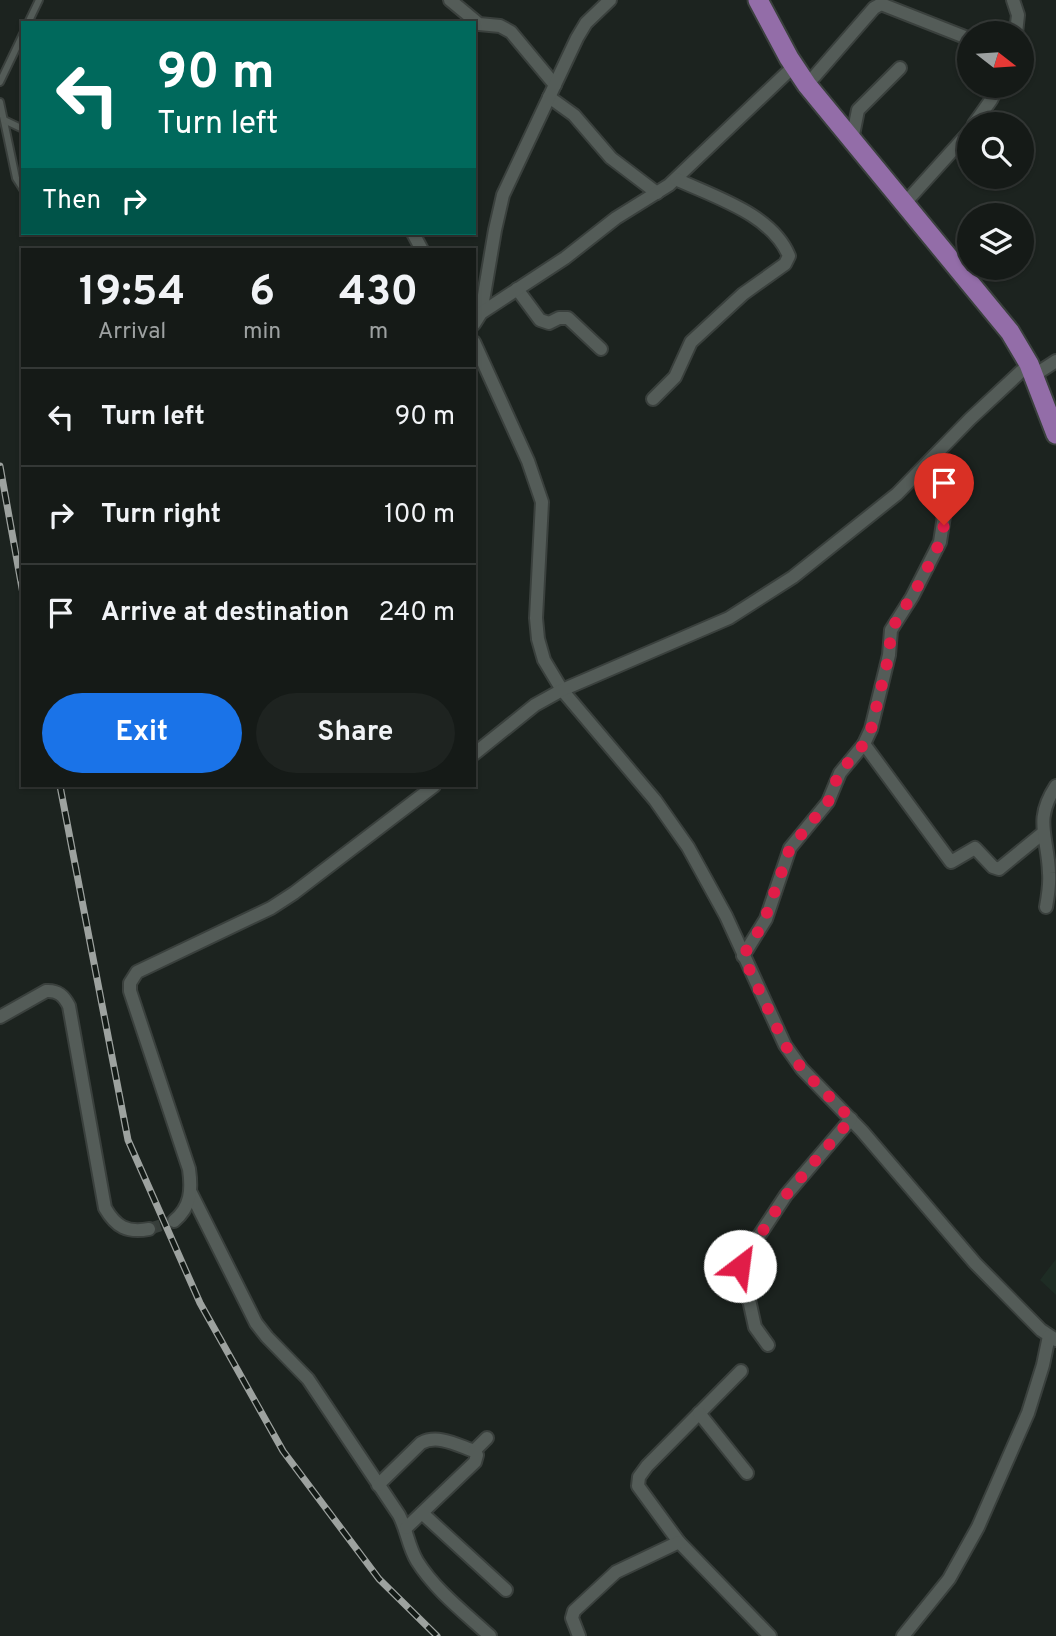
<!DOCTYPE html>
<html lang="en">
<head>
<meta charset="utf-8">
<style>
	:root { --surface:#151a17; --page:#1e2320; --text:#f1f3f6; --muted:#9da1a1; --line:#343836; --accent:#1a73e8 }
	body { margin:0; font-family:Overpass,sans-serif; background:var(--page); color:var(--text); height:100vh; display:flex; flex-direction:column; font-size:26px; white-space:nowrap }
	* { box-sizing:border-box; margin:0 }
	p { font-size:23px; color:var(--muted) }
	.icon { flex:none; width:38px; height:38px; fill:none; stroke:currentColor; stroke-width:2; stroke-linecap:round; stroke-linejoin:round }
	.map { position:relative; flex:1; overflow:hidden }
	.sheet { position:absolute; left:21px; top:248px; width:455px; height:539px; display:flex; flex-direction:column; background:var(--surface); border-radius:0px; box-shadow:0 2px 5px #0004,0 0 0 2px var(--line) }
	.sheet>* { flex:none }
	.guide { position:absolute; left:21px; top:21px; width:455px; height:214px; border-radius:0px; box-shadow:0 2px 5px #0004,0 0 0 2px var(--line); background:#00695c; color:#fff; overflow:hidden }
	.needle { width:46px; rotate:107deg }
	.buttons { position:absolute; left:957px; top:21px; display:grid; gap:14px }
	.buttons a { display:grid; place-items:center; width:77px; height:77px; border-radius:50%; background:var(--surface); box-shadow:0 2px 5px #0004,0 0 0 2px var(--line); font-size:35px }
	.pin { position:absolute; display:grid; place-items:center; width:60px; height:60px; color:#fff; margin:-72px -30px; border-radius:50% 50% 50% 0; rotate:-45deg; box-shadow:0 0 7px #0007 }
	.pin .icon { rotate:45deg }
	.me { position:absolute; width:77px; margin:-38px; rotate:30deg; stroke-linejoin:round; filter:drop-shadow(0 0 5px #0008) }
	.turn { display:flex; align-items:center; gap:24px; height:147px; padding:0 21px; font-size:32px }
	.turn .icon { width:91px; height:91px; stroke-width:2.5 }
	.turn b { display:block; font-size:49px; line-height:60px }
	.then { display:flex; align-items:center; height:66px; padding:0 21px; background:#0003; gap:14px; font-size:26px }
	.eta { display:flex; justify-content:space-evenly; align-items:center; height:119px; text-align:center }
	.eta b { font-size:42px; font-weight:700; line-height:49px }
	.button { display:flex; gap:14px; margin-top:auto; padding:14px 21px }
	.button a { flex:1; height:80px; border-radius:42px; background:var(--accent); color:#fff; font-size:28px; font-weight:700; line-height:80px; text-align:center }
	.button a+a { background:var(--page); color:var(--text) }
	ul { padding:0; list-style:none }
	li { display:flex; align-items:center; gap:21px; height:98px; padding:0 21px; border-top:2px solid var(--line) }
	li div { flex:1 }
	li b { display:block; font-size:26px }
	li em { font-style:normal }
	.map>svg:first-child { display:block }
	.built { fill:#1e2c24 }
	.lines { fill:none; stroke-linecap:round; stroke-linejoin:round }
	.street-tunnel { stroke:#373e3a; stroke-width:12; stroke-dasharray:12 6; stroke-linecap:butt }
	.lane-casing { stroke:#3a403d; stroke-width:10 }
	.street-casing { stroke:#3a403d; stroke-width:16 }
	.primary-casing { stroke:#3a403d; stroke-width:23 }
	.lane { stroke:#545c58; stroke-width:6 }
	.street { stroke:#545c58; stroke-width:12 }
	.primary { stroke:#936da8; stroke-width:19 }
	.rail-casing { stroke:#9da29f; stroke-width:7 }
	.rail { stroke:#131a16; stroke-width:4.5; stroke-dasharray:13; stroke-linecap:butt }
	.route { stroke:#e11d48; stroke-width:12; stroke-dasharray:0 21.6 }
</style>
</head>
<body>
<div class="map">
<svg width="1056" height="1636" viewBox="0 0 1056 1636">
	<rect width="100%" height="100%" fill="#1c231f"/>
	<polygon class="built" points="1056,1259 1056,1295 1040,1280"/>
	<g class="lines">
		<polyline class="street-tunnel" points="149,1229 174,1221"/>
		<defs>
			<g id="lane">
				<polyline points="28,23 39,0"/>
				<polyline points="0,82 23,34"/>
				<polyline points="0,102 16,178 23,189"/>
				<polyline points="4,120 23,129"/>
			</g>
			<g id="street">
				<polyline points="450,0 479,24 500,26 511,32 555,85"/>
				<polyline points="1013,0 1018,15 1016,33"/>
				<polyline points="807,85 874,8 881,4 970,39"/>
				<polyline points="549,97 574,115 611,158 657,193"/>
				<polyline points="974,124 991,100 998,86"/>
				<polyline points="852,140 858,110 900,68"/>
				<polyline points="905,203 970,131"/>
				<polyline points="413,233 422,250"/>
				<polyline points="517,289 540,320 549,323 559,318 568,318 601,349"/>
				<polyline points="481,313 495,230 503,195 577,38 586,23 610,0"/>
				<polyline points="474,324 481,313 565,258 616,218 669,185 794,66"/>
				<polyline points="474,342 528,461 542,502 536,618 538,639 544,660 562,690 655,800 688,847 726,916 785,1045 802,1069 862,1131 975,1263 1041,1330 1056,1340"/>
				<polyline points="1033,376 1056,361"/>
				<path d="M653,399L675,377L691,342L743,294L785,264L789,256C772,214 714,197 676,179"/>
				<polyline points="864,744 951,862 975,848 993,867 999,869 1043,833"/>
				<polyline points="474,754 535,705 562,690 729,618 793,577 897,494 970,419 1029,364"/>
				<path d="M1046,907C1048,896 1050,884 1049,873C1048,836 1033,821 1056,786"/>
				<polyline points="743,956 766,919 790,848 828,802 840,773 864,744 871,729 889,655 891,630 912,597 940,542 944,516 941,509 917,474"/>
				<path d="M0,1017L46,991C58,990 64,996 69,1006L105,1208C116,1227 127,1233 149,1229"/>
				<path d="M191,1193L256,1323L267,1337L308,1379L399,1515C407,1530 408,1546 417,1561C435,1590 465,1613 490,1636"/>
				<path d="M174,1221C191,1207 192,1190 189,1169L130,991V983L137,972L271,908L294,893L434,786"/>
				<polyline points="768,1345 755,1327 741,1263 786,1195 851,1119"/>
				<polyline points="741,1371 647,1466 639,1477 638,1486 679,1542 770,1636"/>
				<polyline points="699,1413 747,1473"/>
				<path d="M378,1485L421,1443C438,1434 457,1445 474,1451"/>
				<polyline points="422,1513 506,1590"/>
				<polyline points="406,1528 475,1462 477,1455 474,1451 487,1438"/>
				<polyline points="579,1636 572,1618 574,1611 616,1572 679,1542"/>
				<polyline points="903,1636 949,1579 978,1527 1028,1413 1043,1365 1049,1336"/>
			</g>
			<polyline id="primary" points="758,0 789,58 807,85 1010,332 1029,364 1056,434"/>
		</defs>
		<use href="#lane" class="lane-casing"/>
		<use href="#street" class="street-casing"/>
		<use href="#primary" class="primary-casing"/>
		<use href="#lane" class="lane"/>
		<use href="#street" class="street"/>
		<use href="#primary" class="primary"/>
		<defs>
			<g id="rail">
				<polyline points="0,466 23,594"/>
				<polyline points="60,786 128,1140 200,1303 283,1451 379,1579 437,1636"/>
			</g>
		</defs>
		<use href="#rail" class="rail-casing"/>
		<use href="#rail" class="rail"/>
	</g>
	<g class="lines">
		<polyline class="route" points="740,1266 786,1195 851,1119 802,1069 785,1045 743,956 763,924 790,848 828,802 839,773 864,744 871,729 889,655 891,630 922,579 940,542 944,525"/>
	</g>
</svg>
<div class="buttons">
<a><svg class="needle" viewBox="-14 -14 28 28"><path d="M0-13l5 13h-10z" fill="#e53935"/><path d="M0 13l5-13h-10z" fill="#9da1a1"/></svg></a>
<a><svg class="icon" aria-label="search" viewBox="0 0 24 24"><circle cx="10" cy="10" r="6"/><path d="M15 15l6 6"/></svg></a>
<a><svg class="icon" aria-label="layers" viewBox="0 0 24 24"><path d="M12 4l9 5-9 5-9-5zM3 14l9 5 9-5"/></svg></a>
</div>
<div class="pin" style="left:944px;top:525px;background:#d93025"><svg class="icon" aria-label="arrive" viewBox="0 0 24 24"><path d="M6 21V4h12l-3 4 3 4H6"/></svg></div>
<svg class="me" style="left:740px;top:1266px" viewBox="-20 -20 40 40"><circle r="19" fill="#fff"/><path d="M0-13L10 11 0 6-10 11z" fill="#e11d48"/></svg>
<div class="guide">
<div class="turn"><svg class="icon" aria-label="left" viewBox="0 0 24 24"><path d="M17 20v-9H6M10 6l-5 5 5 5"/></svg><div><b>90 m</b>Turn left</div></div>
<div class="then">Then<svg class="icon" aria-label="right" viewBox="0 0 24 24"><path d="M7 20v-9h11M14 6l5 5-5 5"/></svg></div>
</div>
<section class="sheet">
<div class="eta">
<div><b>19:54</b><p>Arrival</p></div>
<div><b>6</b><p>min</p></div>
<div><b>430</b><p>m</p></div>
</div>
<ul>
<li><svg class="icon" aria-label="left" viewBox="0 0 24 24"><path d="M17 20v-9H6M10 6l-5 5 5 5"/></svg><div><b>Turn left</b></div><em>90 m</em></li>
<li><svg class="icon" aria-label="right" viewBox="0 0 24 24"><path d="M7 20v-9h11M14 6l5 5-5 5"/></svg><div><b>Turn right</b></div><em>100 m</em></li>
<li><svg class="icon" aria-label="arrive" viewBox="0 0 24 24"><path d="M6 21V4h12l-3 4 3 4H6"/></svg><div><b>Arrive at destination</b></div><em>240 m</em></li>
</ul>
<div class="button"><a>Exit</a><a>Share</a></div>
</section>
</div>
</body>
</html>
